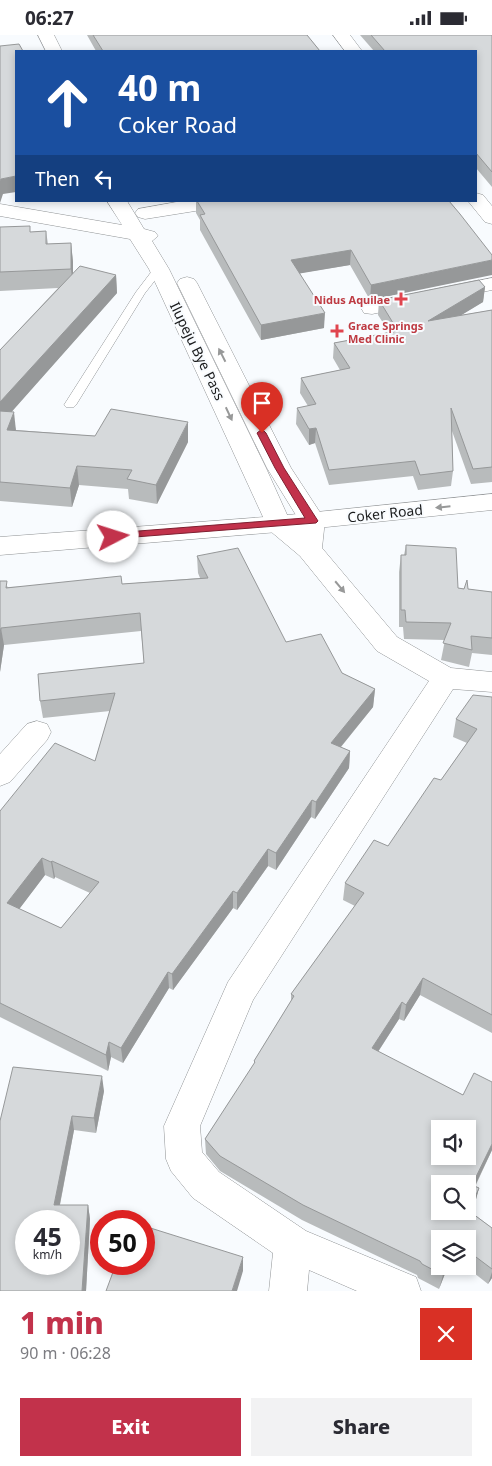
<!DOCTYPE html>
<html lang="en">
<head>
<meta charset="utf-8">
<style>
	:root { --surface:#fff; --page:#f2f2f3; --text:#2b2b33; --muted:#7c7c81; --accent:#c2324b }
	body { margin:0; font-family:"Noto Sans",sans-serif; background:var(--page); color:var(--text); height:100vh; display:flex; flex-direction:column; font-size:19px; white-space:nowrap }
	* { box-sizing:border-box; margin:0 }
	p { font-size:16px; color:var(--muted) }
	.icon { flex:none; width:28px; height:28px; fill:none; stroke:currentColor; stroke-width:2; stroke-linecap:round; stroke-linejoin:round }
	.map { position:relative; height:1256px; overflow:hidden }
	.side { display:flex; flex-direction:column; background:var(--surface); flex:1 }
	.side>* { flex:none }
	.top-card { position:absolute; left:15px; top:15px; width:462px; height:152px; border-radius:0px; box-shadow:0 2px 8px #0003; background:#1a4fa0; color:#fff; overflow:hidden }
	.tools { position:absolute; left:431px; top:1085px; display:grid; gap:10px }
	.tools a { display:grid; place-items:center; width:45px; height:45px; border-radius:0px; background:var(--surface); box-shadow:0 2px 8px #0003; font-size:25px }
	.speed { position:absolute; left:15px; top:1175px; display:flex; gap:10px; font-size:25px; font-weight:700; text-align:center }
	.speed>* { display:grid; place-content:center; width:65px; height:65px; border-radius:50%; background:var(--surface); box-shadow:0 2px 8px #0003; line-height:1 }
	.speed small { font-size:12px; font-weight:400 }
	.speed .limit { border:8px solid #d22; background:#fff; color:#111 }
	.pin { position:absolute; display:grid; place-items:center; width:42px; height:42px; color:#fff; margin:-51px -21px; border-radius:50% 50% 50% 0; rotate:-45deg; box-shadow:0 0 5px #0007 }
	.pin .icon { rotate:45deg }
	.me { position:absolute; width:55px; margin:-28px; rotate:85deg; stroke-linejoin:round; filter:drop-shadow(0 0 4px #0008) }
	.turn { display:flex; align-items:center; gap:18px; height:105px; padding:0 20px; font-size:22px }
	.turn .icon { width:65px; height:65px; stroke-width:2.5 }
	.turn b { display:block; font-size:35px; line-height:42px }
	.then { display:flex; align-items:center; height:48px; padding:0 20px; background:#0003; gap:10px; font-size:19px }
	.round { display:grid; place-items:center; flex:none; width:52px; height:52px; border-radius:0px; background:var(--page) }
	.overview { display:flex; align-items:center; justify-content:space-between; height:85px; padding:0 20px }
	h1 { font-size:30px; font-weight:800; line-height:38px; color:var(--accent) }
	.primary-button { display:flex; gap:10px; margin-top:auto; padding:10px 20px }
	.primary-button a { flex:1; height:58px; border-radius:0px; background:var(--accent); color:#fff; font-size:20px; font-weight:800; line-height:58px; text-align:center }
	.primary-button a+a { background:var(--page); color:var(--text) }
	.status { display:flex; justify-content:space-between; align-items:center; height:35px; padding:0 25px; background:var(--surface); direction:ltr }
	.status svg { height:14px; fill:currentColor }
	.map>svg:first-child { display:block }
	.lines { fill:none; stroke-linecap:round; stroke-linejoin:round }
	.service-casing { stroke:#909395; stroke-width:1 }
	.minor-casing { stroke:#909395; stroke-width:1 }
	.secondary-casing { stroke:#909395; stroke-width:1 }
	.service { fill:#fff; fill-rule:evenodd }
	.minor { fill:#fff; fill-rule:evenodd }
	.secondary { fill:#fff; fill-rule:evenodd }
	.wall { fill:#b8bbbc; fill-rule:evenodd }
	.shaded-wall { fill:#969899 }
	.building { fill:#d6d9db; stroke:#969899; fill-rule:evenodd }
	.oneway { fill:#989999 }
	.route { fill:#c2324b; stroke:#7e2031 }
	.health-dot { fill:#e0444e; stroke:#f8fbfe; stroke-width:2 }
	.labels { text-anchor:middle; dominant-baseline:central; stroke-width:4; stroke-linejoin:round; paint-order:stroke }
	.far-health-label { font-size:11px; font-weight:bold; fill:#be3a42; stroke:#f8fbfe; text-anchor:end }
	.street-label { font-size:14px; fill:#1b1c1d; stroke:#f8fbfe }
</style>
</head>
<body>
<div class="status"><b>06:27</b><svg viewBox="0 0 49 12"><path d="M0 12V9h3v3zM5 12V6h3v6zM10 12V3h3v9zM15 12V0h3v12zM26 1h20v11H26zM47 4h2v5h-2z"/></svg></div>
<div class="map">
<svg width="492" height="1256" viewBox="0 0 492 1256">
	<rect width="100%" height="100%" fill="#f8fbfe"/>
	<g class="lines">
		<defs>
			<polygon id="service" points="159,231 164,234 145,258 76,370 74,372 66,372 64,370 136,257 155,232"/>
			<g id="minor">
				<polygon points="38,0 54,0 62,16 46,16"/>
				<polygon points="333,0 350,0 362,16 345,16"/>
				<polygon points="476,158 483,160 492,171 492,189 485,187 468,166 476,166"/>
				<polygon points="107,166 127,166 144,194 155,197 158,201 152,206 169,234 266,433 289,484 299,493 299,485 267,433 177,248 180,244 187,242 194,244 197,248 291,433 325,485 322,513 397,602 451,633 492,637 492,657 453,654 253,965 200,1091 202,1117 219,1137 306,1196 416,1242 421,1256 357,1256 309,1235 307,1256 269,1256 273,1218 193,1163 171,1136 166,1124 164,1091 228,947 429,646 377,616 300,521 269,495 149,234 130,204 0,181 0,169 122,190"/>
				<polygon points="182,166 230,166 227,170 220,172 145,184 138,182 135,178 138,174"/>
				<polygon points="492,243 492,255 372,279 364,278 361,273 364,268 372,267"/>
				<polygon points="37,686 47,689 51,697 47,705 10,747 0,751 0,719 27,689"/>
			</g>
			<polygon id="secondary" points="492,459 492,475 278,497 0,520 0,502 278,481"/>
		</defs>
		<use href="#service" class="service-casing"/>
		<use href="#minor" class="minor-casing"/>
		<use href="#secondary" class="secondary-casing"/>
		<use href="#service" class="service"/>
		<use href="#minor" class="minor"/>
		<use href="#secondary" class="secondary"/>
	</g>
	<g class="wall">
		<polygon points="87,0 307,0 320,16 96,16"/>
		<polygon points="360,0 492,0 492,152 476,133 476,16 374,16"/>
		<polygon points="196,166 443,166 370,265 350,230 300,238 324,293 261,305 200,195 200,185 196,178"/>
		<polygon points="0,192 31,197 46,196 48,209 71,208 73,227 73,238 116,240 117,258 11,377 16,395 95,401 188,407 157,469 129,464 128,454 79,450 72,472 0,466 0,315 58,253 0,256"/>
		<polygon points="485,252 483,267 461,280 492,275 492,447 471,449 452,396 453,436 451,451 418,455 413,441 329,450 315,408 309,410 296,389 297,373 308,371 300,358 301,343 340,335 333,323 334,308 389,297 378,280 379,265"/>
		<polygon points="406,510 458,553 492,557 492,620 472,618 469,632 441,625 445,605 404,604 403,592 399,592 399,537 401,520 404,520"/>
		<path d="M197,521L286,607L342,638L375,654L373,672L341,712L350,716L349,733L315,784L311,782L276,835L268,831L237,875L233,873L173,955L169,953L123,1028L111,1022L108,1036L0,982V776L95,726L110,676L43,683L40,666L144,628L141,596L4,610L0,637V546L8,552L122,549L200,543L198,538ZM45,840L54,844L55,842L90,858L61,893L19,874Z"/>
		<polygon points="492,662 492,998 420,960 404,986 399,984 378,1017 463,1060 492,1047 492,1115 475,1152 479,1153 475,1168 471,1177 492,1193 492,1243 488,1249 465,1231 468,1231 468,1204 440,1204 448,1231 439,1254 418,1243 417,1240 302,1185 220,1136 206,1119 205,1104 254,1029 254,1026 291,966 291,959 355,871 343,865 345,848 388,811 441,745 467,708 453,702 456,684"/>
		<polygon points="104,1056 96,1098 74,1095 60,1170 88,1170 90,1184 86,1256 0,1256 0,1086"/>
	</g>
	<g class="shaded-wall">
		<polygon points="16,141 16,157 3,159 0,168 0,146 1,144"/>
		<polygon points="71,208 73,227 73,253 71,234"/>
		<polygon points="351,215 350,230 291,240 291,225"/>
		<polygon points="492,225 492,240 370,265 371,250"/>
		<polygon points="116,240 117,258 0,390 0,367"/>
		<polygon points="485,252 483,267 427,301 428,286"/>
		<polygon points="325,278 324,293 261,305 261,290"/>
		<polygon points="14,377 16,396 7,395"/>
		<polygon points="188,387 188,407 157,469 156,450"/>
		<polygon points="316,393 315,408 309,410 309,394"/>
		<polygon points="77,431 79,450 72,472 70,453"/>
		<polygon points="1,593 4,610 0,637 0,598"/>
		<polygon points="375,654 373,672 330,725 331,708"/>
		<polygon points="350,716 349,733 315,784 316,767"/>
		<polygon points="312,765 311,782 276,835 276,818"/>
		<polygon points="268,814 268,831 237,875 237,858"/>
		<polygon points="42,823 45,840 11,885 7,868"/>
		<polygon points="52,826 55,842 54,844 51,827"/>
		<polygon points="233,856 233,873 173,955 172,939"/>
		<polygon points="168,937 169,953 123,1028 121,1013"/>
		<polygon points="423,943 420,960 404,986 406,970"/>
		<polygon points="402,967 399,984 370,1029 372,1013"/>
		<polygon points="109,1007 111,1022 108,1036 106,1020"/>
		<polygon points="102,1041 104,1056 96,1098 94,1083"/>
		<polygon points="72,1081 74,1095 57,1184 54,1170"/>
		<polygon points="492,1109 492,1115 468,1165 472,1150"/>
		<polygon points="479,1153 475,1168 465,1190 469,1176"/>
		<polygon points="88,1170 90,1184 86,1256 82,1256"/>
		<polygon points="243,1222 243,1236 237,1256 232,1256"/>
		<polygon points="446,1231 448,1231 439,1254 443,1240"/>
		<polygon points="492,1237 492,1243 488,1249"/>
	</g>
	<g class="building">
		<polygon points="93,0 307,0 320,16 103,16"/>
		<polygon points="371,0 492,0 492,137 476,118 476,16 385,16"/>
		<polygon points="19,9 23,16 16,16 16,141 1,144 0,146 0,11"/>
		<polygon points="197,166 449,166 460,179 492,220 492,225 371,250 351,215 291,225 325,278 261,290 200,180 205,179"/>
		<polygon points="30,191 30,197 46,196 46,209 71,208 71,234 0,237 0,192"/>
		<polygon points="80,231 116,240 0,367 0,315"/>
		<polygon points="479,245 485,252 428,286 492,275 492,432 473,434 451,373 453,436 420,440 415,426 329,435 316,393 309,394 297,373 316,369 301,343 350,333 334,308 398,296 379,265"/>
		<polygon points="111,374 188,387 156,450 127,444 132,435 77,431 70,453 0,447 0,376 14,377 7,395 95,401"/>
		<polygon points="406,510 456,513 458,553 464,554 467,545 468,554 492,557 492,603 471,601 472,615 443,608 451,588 406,587 405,575 401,575 401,520 406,520"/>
		<path d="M238,513L286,607L321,599L342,638L375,654L331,708L350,716L316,767L312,765L276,818L268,814L237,858L233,856L172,939L168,937L121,1013L109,1007L106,1020L0,968V776L55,708L95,726L115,658L40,666L38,639L144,628L140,578L1,593L0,598V546H7L6,553L121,541L122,549L208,543L197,521ZM42,823L51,827L52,826L99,847L61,893L7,868Z"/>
		<path d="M473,660L492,662V980L423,943L406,970L402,967L372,1013L463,1060L474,1038L492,1047V1109L472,1150L479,1153L469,1176L492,1193V1234L468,1216V1204H440V1231H446L443,1240L422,1229L420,1226L303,1170L220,1121L205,1104L255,1027L254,1026L294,961L291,959L364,858L345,848L374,805L388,811L434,743L441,745L477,694L456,684ZM440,1094H468V1121H440ZM440,1149H468V1176H440Z"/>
		<path d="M13,1032L102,1041L94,1083L72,1081L54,1170H88L82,1256H0V1086ZM26,1186H69V1229H26Z"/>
		<polygon points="144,1191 243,1222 232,1256 106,1256 116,1229 144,1229"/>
	</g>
	<defs><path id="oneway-solid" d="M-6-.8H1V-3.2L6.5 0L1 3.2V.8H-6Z" transform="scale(1.25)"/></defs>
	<g class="oneway">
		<use href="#oneway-solid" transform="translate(222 320) rotate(-117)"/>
		<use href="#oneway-solid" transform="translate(229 379) rotate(65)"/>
		<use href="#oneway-solid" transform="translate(443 472) rotate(174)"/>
		<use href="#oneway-solid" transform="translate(340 552) rotate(50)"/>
	</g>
	<polygon class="route" points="262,394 266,398 284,433 318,486 316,488 109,504 108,502 109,499 113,498 305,483 275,433 257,398"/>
	<g class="health-dot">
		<path d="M398.5 256.5h5v5h5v5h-5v5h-5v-5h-5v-5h5z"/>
		<path d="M334.5 288.5h5v5h5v5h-5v5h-5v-5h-5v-5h5z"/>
	</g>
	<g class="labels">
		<g class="far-health-label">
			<text x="390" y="264">Nidus Aquilae</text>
			<text x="348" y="290" text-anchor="start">Grace Springs<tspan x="348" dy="13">Med Clinic</tspan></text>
		</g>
		<g class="street-label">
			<text transform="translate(198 316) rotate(64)">Ilupeju Bye Pass</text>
			<text transform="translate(385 478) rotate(-6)">Coker Road</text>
		</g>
	</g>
</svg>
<div class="tools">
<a><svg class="icon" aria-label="sound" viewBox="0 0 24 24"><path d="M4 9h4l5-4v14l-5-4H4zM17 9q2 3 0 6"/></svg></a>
<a><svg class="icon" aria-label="search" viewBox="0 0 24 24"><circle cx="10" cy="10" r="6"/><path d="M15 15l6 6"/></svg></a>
<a><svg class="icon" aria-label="layers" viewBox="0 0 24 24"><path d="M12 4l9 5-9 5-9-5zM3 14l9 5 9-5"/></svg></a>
</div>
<div class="speed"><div>45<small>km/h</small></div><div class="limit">50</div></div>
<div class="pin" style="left:262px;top:398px;background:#d93025"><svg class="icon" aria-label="arrive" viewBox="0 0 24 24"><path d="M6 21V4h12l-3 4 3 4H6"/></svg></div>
<svg class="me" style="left:113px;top:502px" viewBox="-20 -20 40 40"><circle r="19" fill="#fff"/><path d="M0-13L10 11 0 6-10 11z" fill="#c2324b"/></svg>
<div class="top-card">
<div class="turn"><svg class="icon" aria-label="ahead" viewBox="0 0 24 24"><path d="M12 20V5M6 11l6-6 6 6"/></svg><div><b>40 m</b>Coker Road</div></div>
<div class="then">Then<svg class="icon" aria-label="left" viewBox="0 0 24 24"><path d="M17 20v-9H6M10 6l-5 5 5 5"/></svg></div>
</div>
</div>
<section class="side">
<div class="overview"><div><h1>1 min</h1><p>90 m · 06:28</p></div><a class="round" style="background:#d93025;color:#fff"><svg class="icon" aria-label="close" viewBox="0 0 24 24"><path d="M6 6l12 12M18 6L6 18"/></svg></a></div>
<div class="primary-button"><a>Exit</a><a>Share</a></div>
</section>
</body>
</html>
